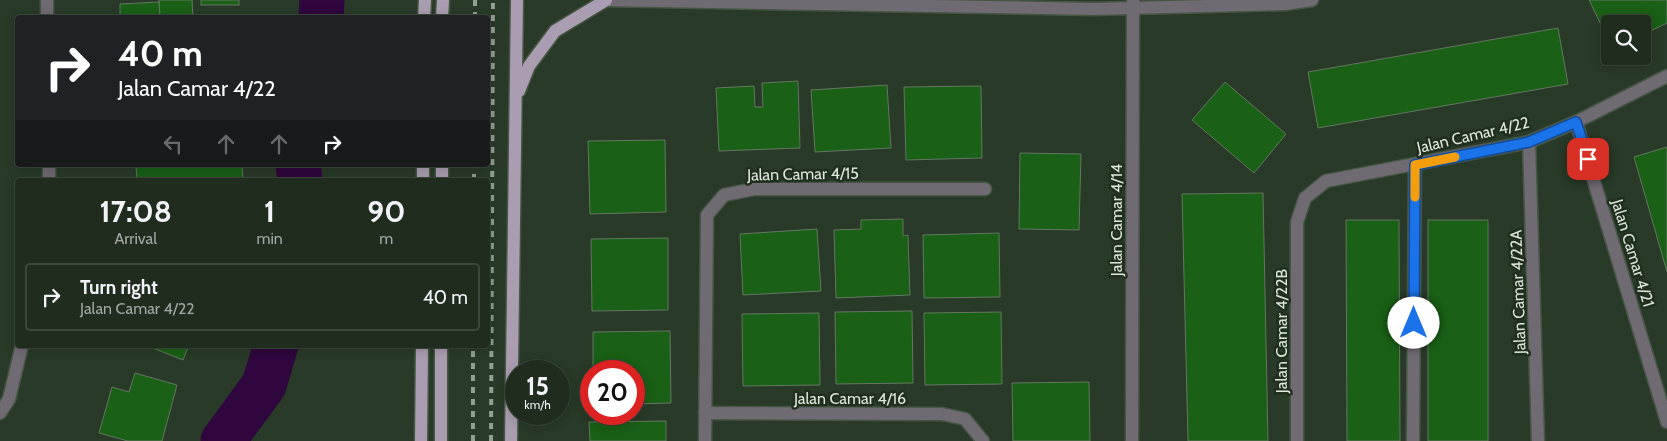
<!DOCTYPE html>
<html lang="en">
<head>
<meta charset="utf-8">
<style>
	:root { --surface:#1f2c1e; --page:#273427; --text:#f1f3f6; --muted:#a1a7a4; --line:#3c483c }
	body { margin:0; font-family:Cabin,sans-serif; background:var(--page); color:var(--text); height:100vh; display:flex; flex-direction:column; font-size:19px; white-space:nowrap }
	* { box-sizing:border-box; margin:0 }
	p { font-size:16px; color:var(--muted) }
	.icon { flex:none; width:28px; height:28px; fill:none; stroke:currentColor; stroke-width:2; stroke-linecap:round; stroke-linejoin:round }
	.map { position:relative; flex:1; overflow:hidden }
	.panel { position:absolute; left:15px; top:178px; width:475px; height:170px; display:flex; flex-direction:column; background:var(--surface); border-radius:5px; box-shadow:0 2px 12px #0003,0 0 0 1px var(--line) }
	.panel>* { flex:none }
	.top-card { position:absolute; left:15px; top:15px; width:475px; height:152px; border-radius:5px; box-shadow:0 2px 12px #0003,0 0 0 1px var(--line); background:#202124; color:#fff; overflow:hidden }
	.buttons { position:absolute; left:1601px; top:15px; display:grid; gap:10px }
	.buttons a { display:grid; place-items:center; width:50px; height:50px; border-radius:5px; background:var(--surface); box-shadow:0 2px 12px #0003,0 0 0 1px var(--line); font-size:25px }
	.speed { position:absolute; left:505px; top:360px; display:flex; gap:10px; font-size:25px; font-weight:700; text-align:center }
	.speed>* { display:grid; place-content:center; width:65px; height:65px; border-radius:50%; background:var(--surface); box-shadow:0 2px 12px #0003,0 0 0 1px var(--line); line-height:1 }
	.speed small { font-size:12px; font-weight:400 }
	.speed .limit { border:8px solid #d22; background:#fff; color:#111 }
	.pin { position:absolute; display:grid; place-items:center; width:42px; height:42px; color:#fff; margin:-21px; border-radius:10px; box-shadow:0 2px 8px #0006 }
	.me { position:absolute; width:55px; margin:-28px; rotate:0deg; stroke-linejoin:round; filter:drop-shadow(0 0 4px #0008) }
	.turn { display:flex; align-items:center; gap:18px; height:105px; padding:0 20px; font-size:22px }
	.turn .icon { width:65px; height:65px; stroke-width:2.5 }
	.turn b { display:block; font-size:35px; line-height:42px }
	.lanes { display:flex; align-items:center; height:48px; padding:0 20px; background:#0003; justify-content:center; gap:25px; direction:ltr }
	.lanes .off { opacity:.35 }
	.eta { display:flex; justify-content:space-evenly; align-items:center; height:85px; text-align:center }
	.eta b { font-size:30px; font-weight:700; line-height:35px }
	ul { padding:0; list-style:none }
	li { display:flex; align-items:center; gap:15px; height:68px; margin:0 10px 8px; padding:0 10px; border:2px solid var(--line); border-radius:5px }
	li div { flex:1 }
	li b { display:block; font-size:19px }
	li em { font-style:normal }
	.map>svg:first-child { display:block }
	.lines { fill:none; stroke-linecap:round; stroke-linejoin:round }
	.river { stroke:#2f063d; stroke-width:45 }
	.building { fill:#1a6016; stroke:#647662 }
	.minor-casing { stroke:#465645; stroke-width:15 }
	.major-casing { stroke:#465645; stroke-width:15 }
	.minor { stroke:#706a73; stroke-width:12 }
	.major { stroke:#ab9db1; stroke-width:12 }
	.rail { stroke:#929f91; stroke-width:4; stroke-dasharray:6 6; stroke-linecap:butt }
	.route-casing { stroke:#114b97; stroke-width:12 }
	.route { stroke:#1a73e8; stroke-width:9 }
	.slow { stroke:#f59e0b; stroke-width:9 }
	.labels { text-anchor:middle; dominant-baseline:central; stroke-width:5; stroke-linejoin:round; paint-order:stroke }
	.street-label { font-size:16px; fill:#dde7dc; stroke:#202f1e }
</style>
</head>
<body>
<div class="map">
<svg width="1667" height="441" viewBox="0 0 1667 441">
	<rect width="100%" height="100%" fill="#293a28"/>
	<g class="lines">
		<g class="river">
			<polyline points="321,18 322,0"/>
			<polyline points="298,165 300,180"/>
			<polyline points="223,441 264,385 276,345"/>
		</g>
	</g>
	<g class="building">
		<polygon points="159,0 192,0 193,18 160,18"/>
		<rect x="201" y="0" width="38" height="5"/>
		<polygon points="1589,0 1667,0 1667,23 1642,35 1642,24 1610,24 1610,43"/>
		<polygon points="159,2 160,18 120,18 120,4"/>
		<polygon points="1558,28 1568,84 1318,128 1308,72"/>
		<polygon points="798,81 800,148 719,151 716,88 754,86 755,107 763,107 762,83"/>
		<polygon points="1225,82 1286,134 1254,173 1192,120"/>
		<polygon points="887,85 891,148 815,152 811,90"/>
		<polygon points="981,86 982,158 906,160 904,87"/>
		<polygon points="665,140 666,212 590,214 588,141"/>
		<polygon points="1667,147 1667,272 1634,157"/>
		<polygon points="1020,153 1081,154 1079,230 1019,229"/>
		<polygon points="136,165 242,165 243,180 137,180"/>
		<polygon points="1263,193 1268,441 1188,441 1182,194"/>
		<polygon points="903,219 903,236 908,235 910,295 836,298 834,230 861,229 861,220"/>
		<polygon points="1346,220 1399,220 1400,441 1347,441"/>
		<rect x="1428" y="220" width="60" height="221"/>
		<polygon points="817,229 821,291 743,295 740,234"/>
		<polygon points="999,233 1000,297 924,298 923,235"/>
		<polygon points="668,238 668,310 592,311 591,239"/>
		<polygon points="912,311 913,383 836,384 835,312"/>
		<polygon points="1001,312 1002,384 925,385 924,313"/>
		<polygon points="819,313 820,385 743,386 742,314"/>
		<polygon points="670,331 671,403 634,404 634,371 593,371 593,332"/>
		<polygon points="145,345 189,345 183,360"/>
		<polygon points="135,373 177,385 162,441 128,441 99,433 112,387 129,392"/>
		<polygon points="1089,382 1090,441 1013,441 1012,383"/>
		<polygon points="666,421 666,441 590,441 589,422"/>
	</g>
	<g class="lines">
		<defs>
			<g id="minor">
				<polyline points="47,0 47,18"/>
				<polyline points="605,0 1094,9 1285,4 1312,0"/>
				<polyline points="1576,122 1667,422"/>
				<polyline points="1529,142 1538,441"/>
				<polyline points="49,165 49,180"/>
				<polyline points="0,413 9,399 22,345"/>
				<polyline points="705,413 942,414 965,419 983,441"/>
				<polyline points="705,441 707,215 724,195 754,189 985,189"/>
				<polyline points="1132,441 1133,0"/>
				<polyline points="1297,441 1297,222 1305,198 1326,181 1529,142 1576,122 1667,76"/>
				<polyline points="1413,441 1415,165"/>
			</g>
			<g id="major">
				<polyline points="424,18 425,0"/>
				<polyline points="442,18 443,0"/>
				<polyline points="519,91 529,66 555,31 606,0"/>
				<polyline points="423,180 423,165"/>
				<polyline points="442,180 442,165"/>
				<polyline points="421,441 422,345"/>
				<polyline points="441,441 441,345"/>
				<polyline points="511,441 517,0"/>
			</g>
		</defs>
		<use href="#minor" class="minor-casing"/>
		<use href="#major" class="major-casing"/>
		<use href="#minor" class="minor"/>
		<use href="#major" class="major"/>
		<g class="rail">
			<polyline points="475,18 475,0"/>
			<polyline points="474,180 474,165"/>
			<polyline points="473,441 473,345"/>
			<polyline points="491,441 493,0"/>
		</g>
	</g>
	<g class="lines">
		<defs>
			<polyline id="route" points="1414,323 1415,165 1529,142 1576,122 1588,159"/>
		</defs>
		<use href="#route" class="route-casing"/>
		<use href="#route" class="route"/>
		<polyline class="slow" points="1415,197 1415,165 1455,157"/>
	</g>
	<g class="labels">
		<g class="street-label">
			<text transform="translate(1473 135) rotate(-13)">Jalan Camar 4/22</text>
			<text transform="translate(803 174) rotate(-1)">Jalan Camar 4/15</text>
			<text transform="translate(1116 220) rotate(-90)">Jalan Camar 4/14</text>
			<text transform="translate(1633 253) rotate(73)">Jalan Camar 4/21</text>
			<text transform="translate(1518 292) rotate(-92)">Jalan Camar 4/22A</text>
			<text transform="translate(1281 331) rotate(-90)">Jalan Camar 4/22B</text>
			<text x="850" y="398">Jalan Camar 4/16</text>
		</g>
	</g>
</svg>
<div class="buttons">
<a><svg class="icon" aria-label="search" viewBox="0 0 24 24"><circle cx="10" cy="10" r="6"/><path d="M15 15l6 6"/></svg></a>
</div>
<div class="speed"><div>15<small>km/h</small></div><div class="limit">20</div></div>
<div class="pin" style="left:1588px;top:159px;background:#d93025"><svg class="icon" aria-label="arrive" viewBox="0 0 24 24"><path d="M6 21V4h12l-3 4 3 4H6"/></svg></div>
<svg class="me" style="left:1414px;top:323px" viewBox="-20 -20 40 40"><circle r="19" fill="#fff"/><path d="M0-13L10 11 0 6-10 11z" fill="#1a73e8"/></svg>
<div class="top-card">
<div class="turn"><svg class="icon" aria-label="right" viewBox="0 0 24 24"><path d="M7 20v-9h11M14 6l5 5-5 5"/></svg><div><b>40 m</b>Jalan Camar 4/22</div></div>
<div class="lanes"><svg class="icon off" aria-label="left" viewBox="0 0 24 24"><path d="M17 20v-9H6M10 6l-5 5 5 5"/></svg><svg class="icon off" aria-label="ahead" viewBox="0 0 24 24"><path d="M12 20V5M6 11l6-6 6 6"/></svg><svg class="icon off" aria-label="ahead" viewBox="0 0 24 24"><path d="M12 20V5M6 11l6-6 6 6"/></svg><svg class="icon" aria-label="right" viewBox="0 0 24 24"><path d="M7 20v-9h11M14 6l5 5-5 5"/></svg></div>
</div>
<section class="panel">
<div class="eta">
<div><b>17:08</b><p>Arrival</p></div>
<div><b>1</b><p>min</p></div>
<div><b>90</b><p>m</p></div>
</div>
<ul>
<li><svg class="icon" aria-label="right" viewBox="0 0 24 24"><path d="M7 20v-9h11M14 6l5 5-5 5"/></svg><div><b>Turn right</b><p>Jalan Camar 4/22</p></div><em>40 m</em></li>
</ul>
</section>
</div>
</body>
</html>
